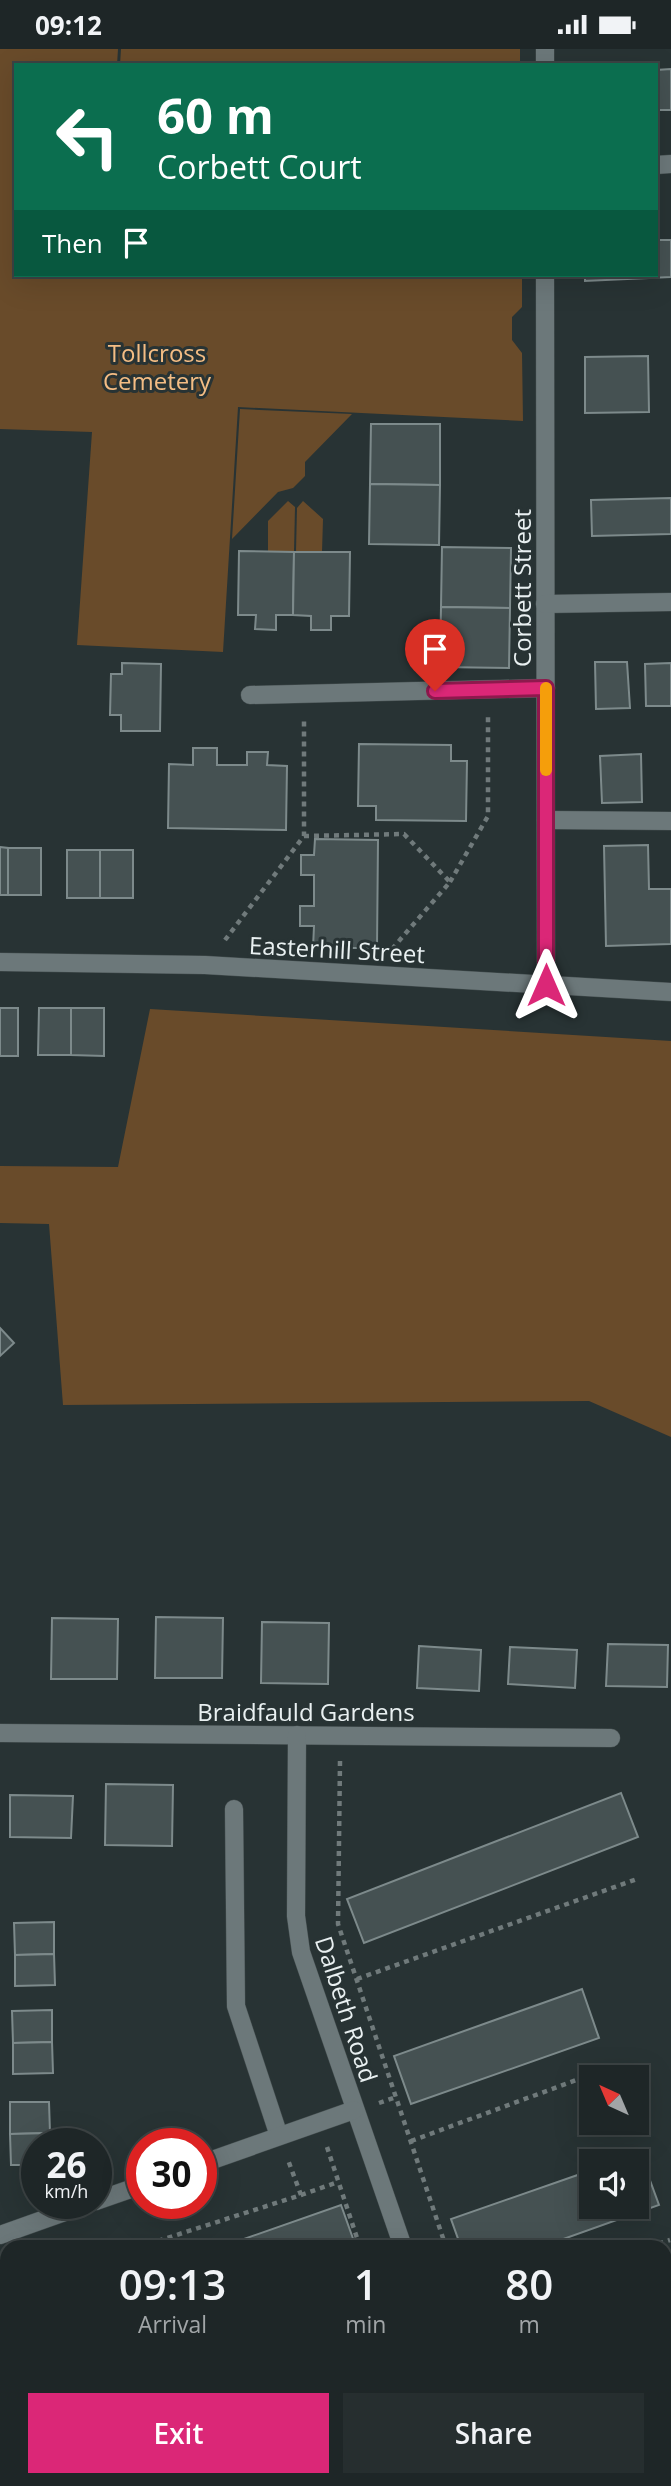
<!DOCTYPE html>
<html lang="en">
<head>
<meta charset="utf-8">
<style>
	:root { --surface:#1e2627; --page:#262e2f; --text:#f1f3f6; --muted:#a1a5a7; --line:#3c4344; --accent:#db2777 }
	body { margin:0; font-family:"Open Sans",sans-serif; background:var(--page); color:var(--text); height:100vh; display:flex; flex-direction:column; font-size:26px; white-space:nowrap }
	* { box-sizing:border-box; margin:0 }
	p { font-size:23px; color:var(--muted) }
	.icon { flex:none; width:38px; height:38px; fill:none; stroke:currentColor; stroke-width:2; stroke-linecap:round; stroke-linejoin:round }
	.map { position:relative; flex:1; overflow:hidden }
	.details { position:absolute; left:0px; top:2191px; width:672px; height:247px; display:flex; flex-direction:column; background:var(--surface); border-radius:21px 21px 0 0; box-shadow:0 7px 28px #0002,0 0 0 2px var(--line) }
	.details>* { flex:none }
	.banner { position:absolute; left:14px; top:14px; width:644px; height:214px; border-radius:0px; box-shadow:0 7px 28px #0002,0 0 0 2px var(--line); background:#0b6e4f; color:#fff; overflow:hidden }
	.needle { width:46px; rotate:316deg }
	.fabs { position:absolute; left:579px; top:2016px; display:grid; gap:14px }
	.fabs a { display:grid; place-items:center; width:70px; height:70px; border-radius:0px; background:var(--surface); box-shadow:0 7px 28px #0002,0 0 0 2px var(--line); font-size:35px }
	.speed { position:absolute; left:21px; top:2079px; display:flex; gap:14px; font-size:35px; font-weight:700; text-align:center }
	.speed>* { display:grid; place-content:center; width:91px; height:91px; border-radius:50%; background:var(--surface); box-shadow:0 7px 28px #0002,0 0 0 2px var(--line); line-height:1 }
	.speed small { font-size:18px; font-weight:400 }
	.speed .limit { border:10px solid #d22; background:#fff; color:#111 }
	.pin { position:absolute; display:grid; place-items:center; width:60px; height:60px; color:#fff; margin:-72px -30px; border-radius:50% 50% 50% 0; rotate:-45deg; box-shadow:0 0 7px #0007 }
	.pin .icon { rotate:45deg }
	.me { position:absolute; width:77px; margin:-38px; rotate:0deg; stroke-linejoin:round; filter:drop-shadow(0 0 5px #0008) }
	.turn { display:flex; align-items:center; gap:24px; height:147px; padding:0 28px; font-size:32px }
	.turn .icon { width:91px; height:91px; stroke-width:2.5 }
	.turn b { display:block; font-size:49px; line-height:60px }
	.then { display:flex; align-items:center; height:66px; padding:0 28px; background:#0003; gap:14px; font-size:26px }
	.eta { display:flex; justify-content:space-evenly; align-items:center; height:119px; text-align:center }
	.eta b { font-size:42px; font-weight:600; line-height:49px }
	.cta { display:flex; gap:14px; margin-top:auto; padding:14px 28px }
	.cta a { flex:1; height:80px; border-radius:0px; background:var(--accent); color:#fff; font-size:28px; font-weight:600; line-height:80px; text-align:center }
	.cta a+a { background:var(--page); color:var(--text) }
	.status { display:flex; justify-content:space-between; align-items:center; height:49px; padding:0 35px; background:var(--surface); direction:ltr }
	.status svg { height:19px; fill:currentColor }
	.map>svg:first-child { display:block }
	.green { fill:#694b2a }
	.building { fill:#455152; stroke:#7d8a8b; stroke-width:2 }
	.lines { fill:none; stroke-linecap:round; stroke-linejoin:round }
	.minor-casing { stroke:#444e4f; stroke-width:19 }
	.path { stroke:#707a7b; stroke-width:4.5; stroke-dasharray:5 5; stroke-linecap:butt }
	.minor { stroke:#6c787a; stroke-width:18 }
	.route-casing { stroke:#8e194d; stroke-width:18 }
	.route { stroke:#db2777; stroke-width:12 }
	.slow { stroke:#f59e0b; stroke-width:12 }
	.labels { text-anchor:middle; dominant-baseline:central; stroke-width:6; stroke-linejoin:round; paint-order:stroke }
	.park-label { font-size:24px; fill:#f4bd84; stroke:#283334 }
	.street-label { font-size:24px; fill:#e9f0f1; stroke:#283334 }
</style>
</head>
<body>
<div class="status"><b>09:12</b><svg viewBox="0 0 49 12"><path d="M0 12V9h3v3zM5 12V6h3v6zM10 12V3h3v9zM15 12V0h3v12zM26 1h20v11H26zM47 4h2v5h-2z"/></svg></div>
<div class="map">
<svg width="671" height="2437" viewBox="0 0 671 2437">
	<rect width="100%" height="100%" fill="#283334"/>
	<g class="green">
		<polygon points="0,0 118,0 117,16 16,16 16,226 522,226 522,258 512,268 512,291 522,304 523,372 238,358 223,603 77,596 92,383 0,380"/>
		<polygon points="121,0 520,0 520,16 120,16"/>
		<polygon points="240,360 352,365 305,413 305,427 293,439 278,443 232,490"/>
		<polygon points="288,452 295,458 294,503 268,502 268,472"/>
		<polygon points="303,452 323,470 322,503 296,503 297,459"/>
		<polygon points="150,960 671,992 671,1388 589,1352 63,1356 49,1175 0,1174 0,1117 118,1118"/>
		<polygon points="7,2348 7,2431 286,2431 288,2437 0,2437 0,2350"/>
	</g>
	<g class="building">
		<polygon points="671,20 671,61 656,61 656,21"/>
		<polygon points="656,191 671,191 671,228 585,232 585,226 656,226"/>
		<polygon points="648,307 649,363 585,364 585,308"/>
		<polygon points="371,375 440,375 440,436 370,435"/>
		<polygon points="370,435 440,436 439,496 369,495"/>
		<polygon points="671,449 671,485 592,487 591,451"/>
		<polygon points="442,498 511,499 510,559 441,558"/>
		<polygon points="239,502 294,503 293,566 276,566 276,581 255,580 256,566 238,566"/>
		<polygon points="294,503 350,503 349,567 331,567 331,581 311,581 311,567 293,566"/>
		<polygon points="441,558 510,559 509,619 440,618"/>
		<polygon points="595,613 627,613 630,659 596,660"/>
		<polygon points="122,614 161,615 160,682 121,682 121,666 110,666 111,625 122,625"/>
		<polygon points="671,614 671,657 646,657 645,615"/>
		<polygon points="359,695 451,696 451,712 467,712 466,772 376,771 376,757 358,757"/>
		<polygon points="193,699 217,699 217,716 247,716 247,703 268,703 267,716 287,717 286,781 168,779 169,715 193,716"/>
		<polygon points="641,705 642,753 602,754 600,707"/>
		<polygon points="315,790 378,791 377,899 313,899 314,877 300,877 300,857 314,857 314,826 301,826 301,806 314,806"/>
		<polygon points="648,796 649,840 671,840 671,895 606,897 604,797"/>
		<polygon points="0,798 8,799 8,846 0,846"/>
		<rect x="8" y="799" width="33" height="47"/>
		<rect x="67" y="801" width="33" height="48"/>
		<rect x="100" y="801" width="33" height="48"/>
		<rect x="0" y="959" width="18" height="48"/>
		<polygon points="39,959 71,959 71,1006 38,1006"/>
		<polygon points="71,959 104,959 104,1007 71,1006"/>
		<polygon points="0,1279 14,1294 0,1307"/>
		<polygon points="156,1568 223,1569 222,1629 155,1629"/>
		<polygon points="52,1569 118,1570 117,1630 51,1630"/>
		<polygon points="262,1573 329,1574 328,1635 261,1634"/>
		<polygon points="608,1595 668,1596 667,1638 606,1637"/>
		<polygon points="419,1597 481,1601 479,1642 417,1639"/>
		<polygon points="510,1598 577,1601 575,1639 508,1635"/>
		<polygon points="106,1735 173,1736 172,1797 105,1796"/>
		<polygon points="621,1744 638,1788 364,1894 347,1850"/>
		<polygon points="10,1746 73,1747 71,1789 10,1788"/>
		<polygon points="54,1873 54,1905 15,1906 14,1874"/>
		<polygon points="54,1905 55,1936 15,1937 15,1906"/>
		<polygon points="582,1940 599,1989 411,2055 394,2007"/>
		<polygon points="52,1961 52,1993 13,1994 12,1962"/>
		<polygon points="52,1993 53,2024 13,2025 13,1994"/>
		<polygon points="10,2053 49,2053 50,2084 10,2085"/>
		<polygon points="50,2084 50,2095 37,2095 37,2116 11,2116 10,2085"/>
		<polygon points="640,2104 659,2156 541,2198 461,2198 451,2170 592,2121 592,2158 637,2158 637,2112 617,2112"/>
		<polygon points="341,2156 356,2198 221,2198"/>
		<polygon points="559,2431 614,2431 617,2437 561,2437"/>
	</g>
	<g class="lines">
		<defs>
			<g id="minor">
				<polyline points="545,16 545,0"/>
				<polyline points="656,116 671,115"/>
				<polyline points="545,226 546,936"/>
				<polyline points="545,555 671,553"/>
				<polyline points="250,646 546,639"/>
				<polyline points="546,771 671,772"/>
				<polyline points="0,913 205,916 671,943"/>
				<polyline points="0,1684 611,1689"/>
				<polyline points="297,1686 296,1867 301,1903 403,2198"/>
				<polyline points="234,1760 236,1957 279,2087"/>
				<polyline points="201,2115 354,2061"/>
				<polyline points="96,2152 142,2136"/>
				<polyline points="0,2186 90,2154"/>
				<polyline points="0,2272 7,2293"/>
				<polyline points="366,2431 368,2437"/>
			</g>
		</defs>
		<use href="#minor" class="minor-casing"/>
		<g class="path">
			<polyline points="304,787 404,785 450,833 392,900"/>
			<polyline points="450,833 488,767 488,665"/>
			<polyline points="225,891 304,787 304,670"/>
			<polyline points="340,1712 338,1875 446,2198"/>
			<polyline points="357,1930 637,1830"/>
			<polyline points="379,2054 396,2048"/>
			<polyline points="411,2092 598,2023"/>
			<polyline points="327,2098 360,2198"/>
			<polyline points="301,2146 338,2133"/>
			<polyline points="139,2198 301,2146 288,2111"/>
			<polyline points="649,2198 670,2191"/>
			<polyline points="0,2345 7,2342"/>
			<polyline points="0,2419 7,2417"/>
			<polyline points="294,2431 296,2437"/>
			<polyline points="513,2431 515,2437"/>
			<polyline points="630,2431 632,2437"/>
			<polyline points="98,2437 112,2431"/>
			<polyline points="231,2437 244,2431 283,2437"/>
			<polyline points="437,2437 454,2431"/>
		</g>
		<use href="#minor" class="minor"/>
	</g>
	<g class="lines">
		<defs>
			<polyline id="route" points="435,642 546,639 546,936"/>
		</defs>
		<use href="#route" class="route-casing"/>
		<use href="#route" class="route"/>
		<polyline class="slow" points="546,721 546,639"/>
	</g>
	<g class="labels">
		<g class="park-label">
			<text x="157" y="303">Tollcross<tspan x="157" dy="28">Cemetery</tspan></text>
		</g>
		<g class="street-label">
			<text transform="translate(521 539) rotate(-90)">Corbett Street</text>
			<text transform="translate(337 900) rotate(3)">Easterhill Street</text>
			<text x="306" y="1662">Braidfauld Gardens</text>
			<text transform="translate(347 1960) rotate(72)">Dalbeth Road</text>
		</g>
	</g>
</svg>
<div class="fabs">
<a><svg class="needle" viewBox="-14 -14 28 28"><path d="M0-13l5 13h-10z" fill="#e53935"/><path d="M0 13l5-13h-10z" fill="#a1a5a7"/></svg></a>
<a><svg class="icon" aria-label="sound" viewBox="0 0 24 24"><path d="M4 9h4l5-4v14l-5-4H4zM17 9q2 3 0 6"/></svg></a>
</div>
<div class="speed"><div>26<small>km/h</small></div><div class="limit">30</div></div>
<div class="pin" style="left:435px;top:642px;background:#d93025"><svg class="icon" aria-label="arrive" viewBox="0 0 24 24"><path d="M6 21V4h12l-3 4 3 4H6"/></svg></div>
<svg class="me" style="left:546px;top:936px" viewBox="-20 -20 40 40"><path d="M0-17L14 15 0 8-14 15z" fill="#db2777" stroke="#fff" stroke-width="4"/></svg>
<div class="banner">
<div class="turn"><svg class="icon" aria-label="left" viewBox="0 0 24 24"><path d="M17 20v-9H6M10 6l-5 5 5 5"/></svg><div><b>60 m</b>Corbett Court</div></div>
<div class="then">Then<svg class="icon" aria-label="arrive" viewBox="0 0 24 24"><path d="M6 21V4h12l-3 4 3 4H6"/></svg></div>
</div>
<section class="details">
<div class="eta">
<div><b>09:13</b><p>Arrival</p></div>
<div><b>1</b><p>min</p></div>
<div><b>80</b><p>m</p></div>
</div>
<div class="cta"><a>Exit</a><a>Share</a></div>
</section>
</div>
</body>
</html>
